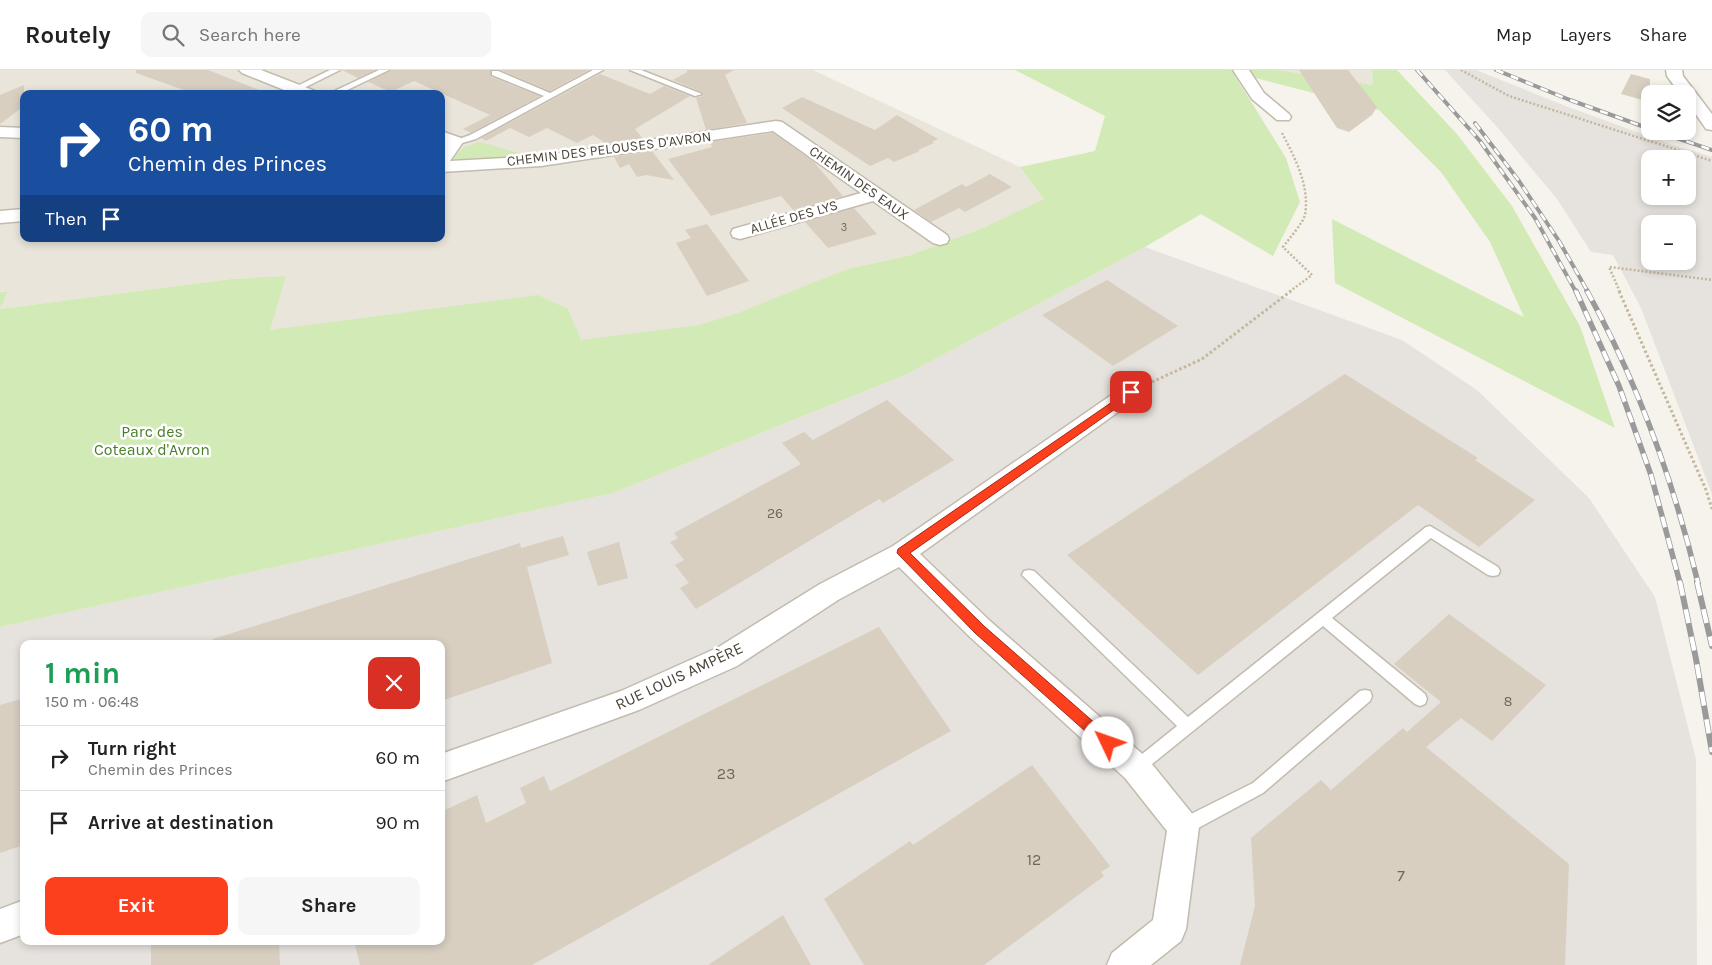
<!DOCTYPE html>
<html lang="en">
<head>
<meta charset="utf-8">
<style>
	:root { --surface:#fff; --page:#f6f6f6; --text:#222; --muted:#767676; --line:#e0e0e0; --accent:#fc3f1d }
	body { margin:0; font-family:Karla,sans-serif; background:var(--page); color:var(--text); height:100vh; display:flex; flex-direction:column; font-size:19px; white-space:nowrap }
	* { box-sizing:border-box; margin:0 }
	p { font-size:16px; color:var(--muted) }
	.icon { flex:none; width:28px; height:28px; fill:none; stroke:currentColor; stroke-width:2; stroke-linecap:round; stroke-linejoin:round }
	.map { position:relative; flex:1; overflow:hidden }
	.drawer { position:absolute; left:20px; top:570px; width:425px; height:305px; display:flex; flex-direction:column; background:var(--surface); border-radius:10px; box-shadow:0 2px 8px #0003 }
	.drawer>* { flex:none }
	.top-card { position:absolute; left:20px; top:20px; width:425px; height:152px; border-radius:10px; box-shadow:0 2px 8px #0003; background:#1a4fa0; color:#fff; overflow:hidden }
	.controls { position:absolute; left:1641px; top:15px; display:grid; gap:10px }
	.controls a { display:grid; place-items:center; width:55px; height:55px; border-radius:10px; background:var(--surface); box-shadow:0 2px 8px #0003; font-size:25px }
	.pin { position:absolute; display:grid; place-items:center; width:42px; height:42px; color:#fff; margin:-21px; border-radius:10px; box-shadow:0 2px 8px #0006 }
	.me { position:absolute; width:55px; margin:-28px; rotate:312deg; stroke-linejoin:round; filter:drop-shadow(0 0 4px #0008) }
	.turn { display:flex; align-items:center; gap:18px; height:105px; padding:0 25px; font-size:22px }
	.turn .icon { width:65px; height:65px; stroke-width:2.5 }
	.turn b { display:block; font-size:35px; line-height:42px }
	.then { display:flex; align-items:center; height:48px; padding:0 25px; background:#0003; gap:10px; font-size:19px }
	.round { display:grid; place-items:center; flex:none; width:52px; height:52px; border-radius:10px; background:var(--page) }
	.summary { display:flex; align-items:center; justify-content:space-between; height:85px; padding:0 25px }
	h1 { font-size:30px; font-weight:700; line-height:38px; color:#1e9e55 }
	.cta { display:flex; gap:10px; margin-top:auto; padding:10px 25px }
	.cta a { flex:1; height:58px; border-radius:10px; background:var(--accent); color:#fff; font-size:20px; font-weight:700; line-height:58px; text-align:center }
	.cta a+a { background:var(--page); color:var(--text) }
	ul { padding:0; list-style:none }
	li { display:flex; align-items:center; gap:15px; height:65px; padding:0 25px; border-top:1px solid var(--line) }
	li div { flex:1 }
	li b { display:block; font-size:19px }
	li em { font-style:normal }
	header { display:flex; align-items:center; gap:30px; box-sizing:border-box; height:70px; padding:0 25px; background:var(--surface); border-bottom:1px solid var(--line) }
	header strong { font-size:24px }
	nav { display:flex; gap:28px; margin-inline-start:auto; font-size:18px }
	.search { width:350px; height:45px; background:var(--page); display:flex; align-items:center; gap:12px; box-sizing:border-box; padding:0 18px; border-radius:10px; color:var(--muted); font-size:19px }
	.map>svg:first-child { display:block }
	.residential { fill:#eae5da; fill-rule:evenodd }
	.industrial { fill:#e6e2dd; fill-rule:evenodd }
	.green { fill:#d2eab5 }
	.building { fill:#d8cfc1 }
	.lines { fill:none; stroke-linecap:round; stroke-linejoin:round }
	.lane-casing { stroke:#c2bbae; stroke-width:3 }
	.street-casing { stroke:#c2bbae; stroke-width:3 }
	.path-far1 { stroke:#c4b79f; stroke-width:2.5; stroke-dasharray:2 2; stroke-linecap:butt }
	.path { stroke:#c4b79f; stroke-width:3; stroke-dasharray:2.5 2.5; stroke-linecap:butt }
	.lane { fill:#fff; fill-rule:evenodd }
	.street { fill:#fff; fill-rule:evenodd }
	.rail-far2-casing { stroke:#9a9a9a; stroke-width:4 }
	.rail-far1-casing { stroke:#9a9a9a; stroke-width:5.5 }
	.rail-casing { stroke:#9a9a9a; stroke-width:6 }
	.rail-far2 { stroke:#fff; stroke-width:2.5; stroke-dasharray:8; stroke-linecap:butt }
	.rail-far1 { stroke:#fff; stroke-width:4; stroke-dasharray:11; stroke-linecap:butt }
	.rail { stroke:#fff; stroke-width:4.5; stroke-dasharray:14; stroke-linecap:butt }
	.route { fill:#fc3f1d; stroke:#a42913 }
	.labels { text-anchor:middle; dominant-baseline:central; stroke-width:5; stroke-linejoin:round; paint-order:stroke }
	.far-number-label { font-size:11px; fill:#6e675b }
	.far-street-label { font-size:14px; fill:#4b4439; stroke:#fff }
	.number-label { font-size:14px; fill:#6e675b }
	.park-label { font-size:16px; fill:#4a7f2a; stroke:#fff }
	.street-label { font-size:16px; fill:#4b4439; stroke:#fff }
	.near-number-label { font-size:16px; fill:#6e675b }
</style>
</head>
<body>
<header>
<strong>Routely</strong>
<div class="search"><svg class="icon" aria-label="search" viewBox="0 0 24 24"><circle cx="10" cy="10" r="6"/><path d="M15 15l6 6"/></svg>Search here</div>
<nav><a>Map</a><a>Layers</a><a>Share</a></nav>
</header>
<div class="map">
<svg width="1712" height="895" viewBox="0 0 1712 895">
	<rect width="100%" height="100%" fill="#f6f3ec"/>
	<g class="residential">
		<path d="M0,0H813L1020,97L1045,129L983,158L911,185L847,199L740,243L699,255L581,271L568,239L269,260L286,207L231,209L0,239L8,223L0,222ZM24,24H441V169H24Z"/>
		<polygon points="1278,0 1372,0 1373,15"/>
	</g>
	<g class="industrial">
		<path d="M1445,0H1476L1568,37L1670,74L1712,87V424L1641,238L1613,185L1591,182L1557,129L1497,57ZM1650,89H1688V126H1650ZM1650,154H1688V191H1650Z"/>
		<path d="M1145,177L1402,270L1477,320L1589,428L1655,527L1696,689L1697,895H0V557L613,423L907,304ZM24,574H441V871H24Z"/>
	</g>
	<g class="green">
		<polygon points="1015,0 1278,0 1373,15 1372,0 1397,0 1457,64 1512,136 1580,256 1615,358 1335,213 1332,149 1524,247 1490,172 1441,102 1379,40 1256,8 1235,6 1286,88 1300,132 1273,186 1201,144 1145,177 907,304 613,423 0,557 0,222 8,222 0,239 231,209 286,206 270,260 538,225 568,239 581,270 699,255 738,243 847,199 911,185 983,158 1044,129 1020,97 1095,81 1105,46"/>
		<polygon points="479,72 484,73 536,88 455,92 454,87 464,77"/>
	</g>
	<g class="building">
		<polygon points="136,0 208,0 262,21 261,24 195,24 136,3"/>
		<polygon points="342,0 375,0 358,8"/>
		<polygon points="391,0 491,0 491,7 540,26 471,63 463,59 490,45 414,11 391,22 368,12"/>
		<polygon points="500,0 589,0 550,21"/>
		<polygon points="687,0 734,0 725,5 747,53 706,60 696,28 703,26 704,23 673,10 687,2"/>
		<polygon points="1299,0 1348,0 1377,37 1372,45 1349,62 1337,58"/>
		<polygon points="600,4 650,24 664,16 690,26 635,59 643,69 607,74 593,65 577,73 547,58 529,67 510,58 486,71 481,68"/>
		<polygon points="1631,4 1650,9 1650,32 1621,24"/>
		<polygon points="24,15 24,36 0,54 0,25"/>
		<polygon points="802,27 875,60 897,45 938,69 932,72 934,73 918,80 920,81 894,92 888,88 870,96 782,38"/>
		<polygon points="773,63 813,91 843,126 793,140 781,126 711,146 668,89 712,77 710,72"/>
		<polygon points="652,81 674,110 646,105 637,107 629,94 620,98 614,87"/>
		<polygon points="990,104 1012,117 965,142 959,138 931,152 914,140 962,114 966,117"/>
		<polygon points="854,138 877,164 828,178 805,152"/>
		<polygon points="707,154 749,211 707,226 676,173 691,168 685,160"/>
		<polygon points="1107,210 1178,256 1113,296 1042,245"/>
		<polygon points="1345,304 1478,388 1475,390 1535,430 1479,477 1418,435 1198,605 1067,485"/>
		<polygon points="887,330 954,390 883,433 879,429 696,539 680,518 689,513 675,495 684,490 670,472 678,468 674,463 801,394 782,373 804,362 813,370"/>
		<polygon points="563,466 569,485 527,497 552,593 441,631 441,574 214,574 213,569 520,473 521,478"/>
		<polygon points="619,472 628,508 598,516 587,482"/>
		<polygon points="1449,544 1546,615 1492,671 1461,648 1426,677 1569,794 1565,895 1240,895 1255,836 1251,768 1321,710 1331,720 1403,658 1407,662 1441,632 1394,594"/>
		<polygon points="879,557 951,661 532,895 360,895 354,871 441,871 441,742 477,725 486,753 526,733 520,718 544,706 550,721"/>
		<polygon points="24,628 24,775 0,783 0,635"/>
		<polygon points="1032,695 1110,796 1101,802 1104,806 984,895 864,895 824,829 910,771 913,775"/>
		<polygon points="783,845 811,895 708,895"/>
		<polygon points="151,871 279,871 280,895 151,895"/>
	</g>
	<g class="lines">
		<defs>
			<g id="lane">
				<polygon points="330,0 340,0 298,21 291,19"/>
				<polygon points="379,0 389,0 339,24 328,24"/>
				<polygon points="593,0 603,0 476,69 455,75 451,72 470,65 544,26 492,5 492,1 498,1 550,23"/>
				<polygon points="630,0 641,0 702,24 695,26"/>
				<polygon points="1430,456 1498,497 1500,501 1498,505 1493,506 1488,505 1431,468 1332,548 1425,624 1427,629 1425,634 1420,636 1415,634 1323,556 1141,703 1136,705 1131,703 1128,698 1131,693 1177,656 1022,505 1024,501 1029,500 1034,501 1188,647 1426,457"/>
				<polygon points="1365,620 1370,621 1372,626 1370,631 1263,723 1189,763 1183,765 1177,763 1175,757 1177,751 1253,713 1360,621"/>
			</g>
			<g id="street">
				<polygon points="239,0 261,0 315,21 317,24 294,24 242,3"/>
				<polygon points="1233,0 1249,0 1264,23 1289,44 1291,47 1289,50 1277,50 1252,29"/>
				<polygon points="1666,0 1682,0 1683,6 1712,44 1712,60 1706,59 1688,33 1688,24 1680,24 1667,6"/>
				<polygon points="776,51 782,52 947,165 949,169 947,173 940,175 933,173 873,131 740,169 733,167 731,163 733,159 861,123 773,61 541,96 441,102 441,79 445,74 441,72 441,61 461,68 463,72 450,91 541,86"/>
				<polygon points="0,57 24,58 24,68 0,67"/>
				<polygon points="24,139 24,151 0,153 0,141"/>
				<polygon points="1131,314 1139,317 1142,322 1139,327 920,484 990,551 1147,688 1194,746 1199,757 1186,859 1181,871 1151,895 1107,895 1112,883 1153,850 1167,761 1125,708 970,567 899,497 838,530 737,596 639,640 441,712 441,684 621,621 717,578 820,514 893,476 1123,317"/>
				<polygon points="24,830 24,864 0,873 0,839"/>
			</g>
		</defs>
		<use href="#lane" class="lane-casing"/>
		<use href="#street" class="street-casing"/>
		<g class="path-far1">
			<polyline points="1461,0 1509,26 1712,91"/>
			<path d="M1282,63C1295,88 1310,116 1305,145C1303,153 1288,170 1283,177L1312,205L1289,222"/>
			<polyline points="1620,222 1609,197 1712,210"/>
		</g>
		<g class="path">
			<polyline points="1619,221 1706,420 1712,439"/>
			<polyline points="1152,312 1202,289 1291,221"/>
		</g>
		<use href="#lane" class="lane"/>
		<use href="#street" class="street"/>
		<defs>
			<g id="rail-far2">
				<polyline points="1417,0 1480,71 1535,148 1576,222"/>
				<polyline points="1496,0 1570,30 1650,59"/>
				<polyline points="1475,53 1519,111 1559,171 1588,222"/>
				<polyline points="1656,61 1712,80"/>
			</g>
			<g id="rail-far1">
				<polyline points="1576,221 1619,316 1651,405 1680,513"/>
				<path d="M1587,221C1637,311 1674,413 1698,513"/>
			</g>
			<g id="rail">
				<polyline points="1680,512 1696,589 1712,682"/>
				<polyline points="1697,512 1712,576"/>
			</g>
		</defs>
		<use href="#rail-far2" class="rail-far2-casing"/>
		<use href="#rail-far1" class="rail-far1-casing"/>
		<use href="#rail" class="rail-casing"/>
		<use href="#rail-far2" class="rail-far2"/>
		<use href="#rail-far1" class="rail-far1"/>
		<use href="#rail" class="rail"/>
	</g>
	<polygon class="route" points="1131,319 1135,320 1135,325 910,483 984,556 1112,668 1114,673 1112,677 1108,679 1103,677 975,563 897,483 898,479"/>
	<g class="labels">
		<g class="far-number-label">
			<text x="844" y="157">3</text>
		</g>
		<g class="far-street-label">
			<text transform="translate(609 79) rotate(-7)">CHEMIN DES PELOUSES D'AVRON</text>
			<text transform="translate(859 113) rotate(35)">CHEMIN DES EAUX</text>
			<text transform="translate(794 147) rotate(-16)">ALLÉE DES LYS</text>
		</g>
		<g class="number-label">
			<text x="775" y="443">26</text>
			<text x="1508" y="631">8</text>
		</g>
		<g class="park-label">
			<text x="152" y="361">Parc des<tspan x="152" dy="18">Coteaux d'Avron</tspan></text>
		</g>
		<g class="street-label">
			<text transform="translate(679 606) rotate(-25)">RUE LOUIS AMPÈRE</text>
		</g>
		<g class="near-number-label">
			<text x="726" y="703">23</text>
			<text x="1034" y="789">12</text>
			<text x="1401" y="805">7</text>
		</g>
	</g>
</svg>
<div class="controls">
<a><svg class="icon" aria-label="layers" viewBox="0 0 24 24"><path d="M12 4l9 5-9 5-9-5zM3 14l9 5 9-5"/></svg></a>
<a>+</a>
<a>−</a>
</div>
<div class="pin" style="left:1131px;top:322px;background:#d93025"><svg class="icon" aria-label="arrive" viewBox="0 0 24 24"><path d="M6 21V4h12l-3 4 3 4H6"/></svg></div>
<svg class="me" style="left:1108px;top:673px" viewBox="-20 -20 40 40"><circle r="19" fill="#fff"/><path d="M0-13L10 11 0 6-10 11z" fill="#fc3f1d"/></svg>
<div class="top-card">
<div class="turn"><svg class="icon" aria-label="right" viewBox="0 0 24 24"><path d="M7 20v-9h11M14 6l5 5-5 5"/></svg><div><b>60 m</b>Chemin des Princes</div></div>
<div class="then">Then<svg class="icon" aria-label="arrive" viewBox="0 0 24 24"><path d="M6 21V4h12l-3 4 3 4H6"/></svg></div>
</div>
<section class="drawer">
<div class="summary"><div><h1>1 min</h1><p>150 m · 06:48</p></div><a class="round" style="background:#d93025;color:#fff"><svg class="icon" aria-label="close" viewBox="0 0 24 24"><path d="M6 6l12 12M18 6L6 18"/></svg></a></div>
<ul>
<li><svg class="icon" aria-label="right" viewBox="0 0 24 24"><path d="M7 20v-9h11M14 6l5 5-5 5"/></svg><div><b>Turn right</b><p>Chemin des Princes</p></div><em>60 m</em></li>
<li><svg class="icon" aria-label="arrive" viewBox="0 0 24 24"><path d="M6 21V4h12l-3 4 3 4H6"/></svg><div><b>Arrive at destination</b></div><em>90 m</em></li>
</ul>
<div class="cta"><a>Exit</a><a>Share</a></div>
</section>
</div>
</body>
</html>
